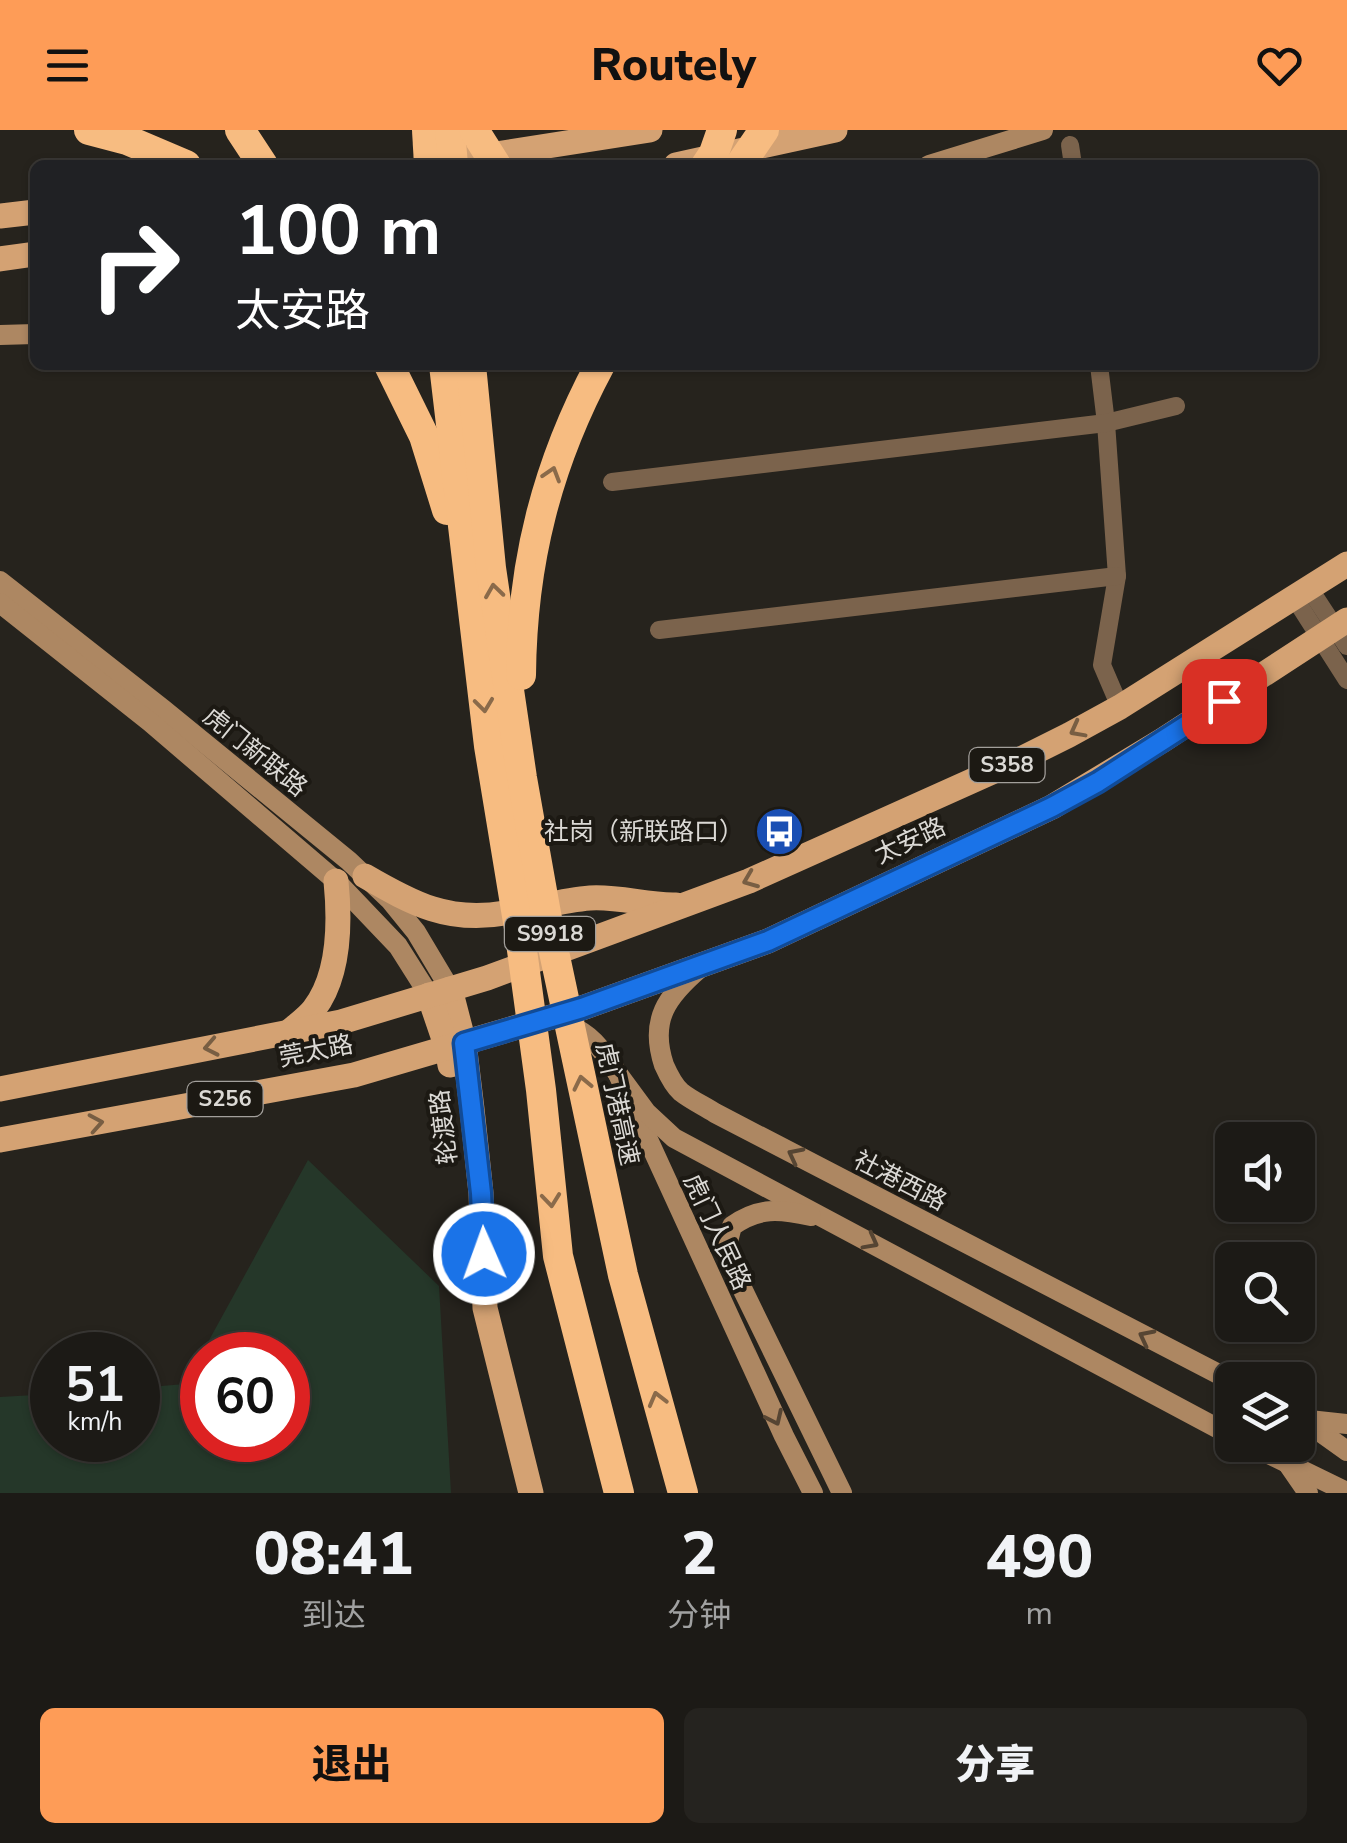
<!DOCTYPE html>
<html lang="zh">
<head>
<meta charset="utf-8">
<style>
	:root { --surface:#1c1a16; --page:#25231f; --text:#f1f3f6; --muted:#a0a1a1; --line:#3a3835; --accent:#fe9c57 }
	body { margin:0; font-family:"Nunito Sans","Noto Sans SC",sans-serif; background:var(--page); color:var(--text); height:100vh; display:flex; flex-direction:column; font-size:38px; white-space:nowrap }
	* { box-sizing:border-box; margin:0 }
	p { font-size:32px; color:var(--muted) }
	.icon { flex:none; width:55px; height:55px; fill:none; stroke:currentColor; stroke-width:2; stroke-linecap:round; stroke-linejoin:round }
	.map { position:relative; height:1363px; overflow:hidden }
	.sheet { display:flex; flex-direction:column; background:var(--surface); flex:1 }
	.sheet>* { flex:none }
	.hud { position:absolute; left:30px; top:30px; width:1288px; height:210px; border-radius:15px; box-shadow:0 2px 8px #0004,0 0 0 2px var(--line); background:#202124; color:#fff; overflow:hidden }
	.tools { position:absolute; left:1215px; top:992px; display:grid; gap:20px }
	.tools a { display:grid; place-items:center; width:100px; height:100px; border-radius:15px; background:var(--surface); box-shadow:0 2px 8px #0004,0 0 0 2px var(--line); font-size:50px }
	.speed { position:absolute; left:30px; top:1202px; display:flex; gap:20px; font-size:50px; font-weight:700; text-align:center }
	.speed>* { display:grid; place-content:center; width:130px; height:130px; border-radius:50%; background:var(--surface); box-shadow:0 2px 8px #0004,0 0 0 2px var(--line); line-height:1 }
	.speed small { font-size:25px; font-weight:400 }
	.speed .limit { border:15px solid #d22; background:#fff; color:#111 }
	.pin { position:absolute; display:grid; place-items:center; width:85px; height:85px; color:#fff; margin:-42px; border-radius:20px; box-shadow:0 5px 15px #0006 }
	.me { position:absolute; width:110px; margin:-55px; rotate:358deg; stroke-linejoin:round; filter:drop-shadow(0 0 8px #0008) }
	.turn { display:flex; align-items:center; gap:35px; height:210px; padding:0 40px; font-size:45px }
	.turn .icon { width:130px; height:130px; stroke-width:2.5 }
	.turn b { display:block; font-size:70px; line-height:85px }
	.eta { display:flex; justify-content:space-evenly; align-items:center; height:170px; text-align:center }
	.eta b { font-size:60px; font-weight:800; line-height:70px }
	.button { display:flex; gap:20px; margin-top:auto; padding:20px 40px }
	.button a { flex:1; height:115px; border-radius:15px; background:var(--accent); color:#111; font-size:40px; font-weight:800; line-height:115px; text-align:center }
	.button a+a { background:var(--page); color:var(--text) }
	header { display:flex; justify-content:space-between; align-items:center; height:130px; padding:0 40px; background:var(--accent); color:#111; font-size:45px; font-weight:800 }
	.map>svg:first-child { display:block }
	.green { fill:#253729; fill-rule:evenodd }
	.lines { fill:none; stroke-linecap:round; stroke-linejoin:round }
	.street { stroke:#7b634c; stroke-width:18 }
	.secondary { stroke:#ad8762; stroke-width:20 }
	.primary { stroke:#d4a273; stroke-width:25 }
	.highway { stroke:#f7bc81; stroke-width:30 }
	.oneway { stroke:#8a6a4a }
	.oneway2 { stroke:#785e43 }
	.oneway3 { stroke:#564533 }
	.route-casing { stroke:#114b97; stroke-width:25 }
	.route { stroke:#1a73e8; stroke-width:18 }
	.labels { text-anchor:middle; dominant-baseline:central; stroke-width:8; stroke-linejoin:round; paint-order:stroke }
	.shield { fill:#1c1913; stroke:#a29f9b; stroke-width:2.5 }
	.shield-label { font-size:22px; font-weight:bold; fill:#dbd9d5 }
	.street-label { font-size:25px; fill:#dbd9d5; stroke:#1c1913 }
	.poi-label { font-size:25px; fill:#dbd9d5; stroke:#1c1913; text-anchor:end }
</style>
</head>
<body>
<header><svg class="icon" aria-label="menu" viewBox="0 0 24 24"><path d="M4 6h16M4 12h16M4 18h16"/></svg>Routely<svg class="icon" aria-label="heart" viewBox="0 0 24 24"><path d="M12 20l-8-8c-3-5 5-10 8-4 3-6 11-1 8 4z"/></svg></header>
<div class="map">
<svg width="1347" height="1363" viewBox="0 0 1347 1363">
	<rect width="100%" height="100%" fill="#26231d"/>
	<path class="green" d="M308,1030L439,1156L451,1363H0V1267L52,1264V1310H138V1258L185,1254ZM202,1225H288V1310H202Z"/>
	<g class="lines">
		<g class="street">
			<polyline points="1070,15 1073,35"/>
			<polyline points="1099,235 1106,293 1117,446 1102,535 1120,577"/>
			<polyline points="612,352 1106,293 1176,276"/>
			<polyline points="1309,458 1347,516"/>
			<polyline points="1294,467 1347,550"/>
			<polyline points="659,500 1117,446"/>
		</g>
		<g class="secondary">
			<polyline points="929,35 1043,0"/>
			<polyline points="0,205 35,204"/>
			<polyline points="0,451 163,579 349,731 390,770 416,802 450,859"/>
			<polyline points="0,473 150,592 336,751 398,816 429,865"/>
			<path d="M700,838C667,866 649,890 664,935C668,944 673,955 681,962C691,970 704,976 715,983L1232,1251"/>
			<path d="M564,893C593,904 602,920 618,944L784,1306L813,1363"/>
			<polyline points="618,944 646,982 674,1008 1232,1306"/>
			<path d="M811,1086C779,1079 759,1077 732,1096L726,1119L737,1148L842,1363"/>
			<polyline points="1298,1286 1347,1321"/>
			<polyline points="1309,1290 1347,1294"/>
			<polyline points="1250,1315 1347,1362"/>
			<polyline points="1288,1334 1308,1363"/>
		</g>
		<g class="primary">
			<polyline points="438,33 650,0"/>
			<polyline points="676,35 835,0"/>
			<polyline points="0,86 35,82"/>
			<polyline points="0,129 35,124"/>
			<path d="M365,746C413,774 449,793 505,783C534,779 562,770 590,768C619,766 648,776 676,775"/>
			<polyline points="450,859 464,913 472,979 481,1063 485,1178 531,1363"/>
			<polyline points="429,865 447,918 450,935"/>
			<path d="M290,901C298,894 308,887 314,879C340,845 340,791 336,751"/>
			<polyline points="0,959 341,892 487,848 749,751 1023,628 1069,605 1120,577 1347,434"/>
			<polyline points="0,1010 354,945 582,878 768,811 1052,677 1163,610 1347,490"/>
		</g>
		<g class="highway">
			<polyline points="89,0 127,10 186,35"/>
			<polyline points="240,0 263,35"/>
			<polyline points="427,0 429,35"/>
			<polyline points="450,0 453,35"/>
			<polyline points="474,0 496,35"/>
			<polyline points="706,35 714,23 722,0"/>
			<polyline points="740,35 764,0"/>
			<polyline points="389,235 424,306 447,380"/>
			<polyline points="444,235 489,616 519,798 541,960 558,1126 619,1363"/>
			<polyline points="471,235 491,438 522,648 547,789 623,1145 683,1363"/>
			<path d="M521,545C522,432 547,334 600,235"/>
		</g>
	</g>
	<defs><path id="oneway-chevron" d="M-2-3.5L2.5 0L-2 3.5" fill="none" stroke-width="1.6" stroke-linecap="round" stroke-linejoin="round" transform="scale(2.5)"/></defs>
	<g class="oneway">
		<use href="#oneway-chevron" transform="translate(552 344) rotate(-73)"/>
		<use href="#oneway-chevron" transform="translate(494 461) rotate(-98)"/>
		<use href="#oneway-chevron" transform="translate(484 575) rotate(83)"/>
		<use href="#oneway-chevron" transform="translate(582 953) rotate(-102)"/>
		<use href="#oneway-chevron" transform="translate(551 1070) rotate(84)"/>
		<use href="#oneway-chevron" transform="translate(657 1269) rotate(-105)"/>
	</g>
	<g class="oneway2">
		<use href="#oneway-chevron" transform="translate(1077 600) rotate(152)"/>
		<use href="#oneway-chevron" transform="translate(750 750) rotate(158)"/>
		<use href="#oneway-chevron" transform="translate(211 917) rotate(169)"/>
		<use href="#oneway-chevron" transform="translate(96 993) rotate(-10)"/>
	</g>
	<g class="oneway3">
		<use href="#oneway-chevron" transform="translate(795 1025) rotate(-153)"/>
		<use href="#oneway-chevron" transform="translate(871 1112) rotate(28)"/>
		<use href="#oneway-chevron" transform="translate(1146 1207) rotate(-153)"/>
		<use href="#oneway-chevron" transform="translate(775 1288) rotate(65)"/>
	</g>
	<g class="lines">
		<defs>
			<polyline id="route" points="484,1124 481,1063 464,913 582,878 768,811 1052,677 1098,652 1224,571"/>
		</defs>
		<use href="#route" class="route-casing"/>
		<use href="#route" class="route"/>
	</g>
	<defs>
		<symbol id="bus-disc" viewBox="-11 -11 22 22"><circle r="9.5" fill="#1a4fb4" stroke="#1c1913"/><path d="M-5-6H5V4H4V6H2V4H-2V6H-4V4H-5ZM-3.5-4V0h7V-4ZM-3.5 1.2v1.5H-2V1.2ZM2 1.2v1.5H3.5V1.2Z" fill="#fff"/></symbol>
	</defs>
	<g fill-rule="evenodd">
		<use href="#bus-disc" x="752" y="674" width="55" height="55"/>
	</g>
	<g class="labels">
		<g class="shield">
			<rect x="969.5" y="618" width="75" height="34" rx="8"/>
			<rect x="505" y="787" width="90" height="34" rx="8"/>
			<rect x="187.5" y="952" width="75" height="34" rx="8"/>
		</g>
		<g class="shield-label">
			<text x="1007" y="635">S358</text>
			<text x="550" y="804">S9918</text>
			<text x="225" y="969">S256</text>
		</g>
		<g class="street-label">
			<text transform="translate(255 622) rotate(39)">虎门新联路</text>
			<text transform="translate(910 711) rotate(-25)">太安路</text>
			<text transform="translate(316 921) rotate(-11)">莞太路</text>
			<text transform="translate(617 974) rotate(78)">虎门港高速</text>
			<text transform="translate(444 997) rotate(-97)">轮渡路</text>
			<text transform="translate(900 1051) rotate(27)">社港西路</text>
			<text transform="translate(717 1102) rotate(65)">虎门人民路</text>
		</g>
		<g class="poi-label">
			<text x="744" y="702">社岗（新联路口）</text>
		</g>
	</g>
</svg>
<div class="tools">
<a><svg class="icon" aria-label="sound" viewBox="0 0 24 24"><path d="M4 9h4l5-4v14l-5-4H4zM17 9q2 3 0 6"/></svg></a>
<a><svg class="icon" aria-label="search" viewBox="0 0 24 24"><circle cx="10" cy="10" r="6"/><path d="M15 15l6 6"/></svg></a>
<a><svg class="icon" aria-label="layers" viewBox="0 0 24 24"><path d="M12 4l9 5-9 5-9-5zM3 14l9 5 9-5"/></svg></a>
</div>
<div class="speed"><div>51<small>km/h</small></div><div class="limit">60</div></div>
<div class="pin" style="left:1224px;top:571px;background:#d93025"><svg class="icon" aria-label="arrive" viewBox="0 0 24 24"><path d="M6 21V4h12l-3 4 3 4H6"/></svg></div>
<svg class="me" style="left:484px;top:1124px" viewBox="-20 -20 40 40"><circle r="17" fill="#1a73e8" stroke="#fff" stroke-width="3"/><path d="M0-11L8 9 0 5-8 9z" fill="#fff"/></svg>
<div class="hud">
<div class="turn"><svg class="icon" aria-label="right" viewBox="0 0 24 24"><path d="M7 20v-9h11M14 6l5 5-5 5"/></svg><div><b>100 m</b>太安路</div></div>
</div>
</div>
<section class="sheet">
<div class="eta">
<div><b>08:41</b><p>到达</p></div>
<div><b>2</b><p>分钟</p></div>
<div><b>490</b><p>m</p></div>
</div>
<div class="button"><a>退出</a><a>分享</a></div>
</section>
</body>
</html>
